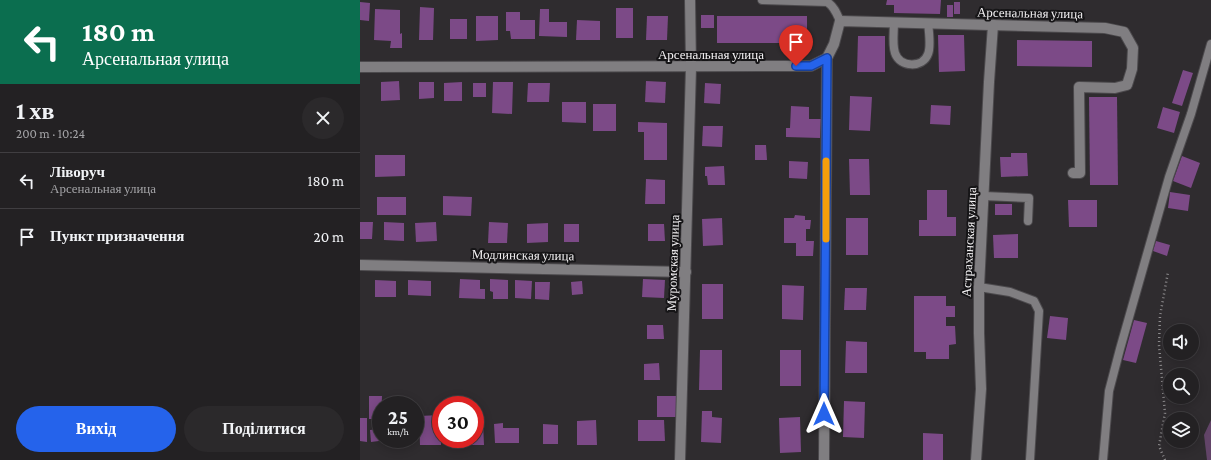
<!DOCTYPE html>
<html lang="uk">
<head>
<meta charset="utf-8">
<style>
	:root { --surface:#232123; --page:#2b292b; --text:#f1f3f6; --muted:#a3a3a6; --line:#403e41; --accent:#2563eb }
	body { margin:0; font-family:"Crimson Pro",serif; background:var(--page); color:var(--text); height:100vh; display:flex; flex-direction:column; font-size:15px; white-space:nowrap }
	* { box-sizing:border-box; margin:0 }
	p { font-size:13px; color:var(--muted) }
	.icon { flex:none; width:22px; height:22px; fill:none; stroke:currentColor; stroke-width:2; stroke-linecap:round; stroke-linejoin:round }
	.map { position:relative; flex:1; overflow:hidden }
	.drawer { display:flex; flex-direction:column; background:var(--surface); width:360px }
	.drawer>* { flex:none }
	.hud { background:#0b6e4f; color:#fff; overflow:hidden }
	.tools { position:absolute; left:803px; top:324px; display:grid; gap:8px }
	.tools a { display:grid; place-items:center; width:36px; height:36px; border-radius:50%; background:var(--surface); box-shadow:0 2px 10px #0003,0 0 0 1px var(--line); font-size:20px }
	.speed { position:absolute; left:12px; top:396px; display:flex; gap:8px; font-size:20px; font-weight:700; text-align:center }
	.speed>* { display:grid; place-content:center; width:52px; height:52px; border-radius:50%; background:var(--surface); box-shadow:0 2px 10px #0003,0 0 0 1px var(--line); line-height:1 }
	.speed small { font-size:10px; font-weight:400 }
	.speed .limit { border:6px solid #d22; background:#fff; color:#111 }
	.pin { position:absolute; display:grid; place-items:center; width:34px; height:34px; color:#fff; margin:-41px -17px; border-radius:50% 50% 50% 0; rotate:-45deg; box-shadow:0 0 4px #0007 }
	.pin .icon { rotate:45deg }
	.me { position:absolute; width:44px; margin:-22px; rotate:0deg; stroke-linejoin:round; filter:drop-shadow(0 0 3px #0008) }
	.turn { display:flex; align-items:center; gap:14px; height:84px; padding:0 16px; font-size:18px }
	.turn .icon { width:52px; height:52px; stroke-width:2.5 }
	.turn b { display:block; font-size:28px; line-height:34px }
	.round { display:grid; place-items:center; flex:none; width:42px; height:42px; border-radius:21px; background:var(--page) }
	.summary { display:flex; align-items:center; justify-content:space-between; height:68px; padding:0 16px }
	h1 { font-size:24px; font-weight:700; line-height:30px }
	.cta { display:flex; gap:8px; margin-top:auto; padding:8px 16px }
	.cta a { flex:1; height:46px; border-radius:24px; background:var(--accent); color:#fff; font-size:16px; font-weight:700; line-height:46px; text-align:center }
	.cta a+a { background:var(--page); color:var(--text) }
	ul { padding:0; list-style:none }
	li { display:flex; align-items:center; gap:12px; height:56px; padding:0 16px; border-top:1px solid var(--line) }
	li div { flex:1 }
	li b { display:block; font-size:15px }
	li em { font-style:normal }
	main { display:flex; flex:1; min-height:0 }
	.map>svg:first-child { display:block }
	.green { fill:#624468 }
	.building { fill:#7c4a87 }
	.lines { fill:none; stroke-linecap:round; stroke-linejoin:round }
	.lane-casing { stroke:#4c4a4d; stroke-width:10 }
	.street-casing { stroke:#4c4a4d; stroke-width:12 }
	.path { stroke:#8f8d8f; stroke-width:2.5; stroke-dasharray:1 3; stroke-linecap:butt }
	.lane { stroke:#807e81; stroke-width:8 }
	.street { stroke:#807e81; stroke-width:10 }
	.route-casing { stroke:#184099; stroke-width:10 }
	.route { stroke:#2563eb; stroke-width:7 }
	.slow { stroke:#f59e0b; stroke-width:7 }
	.labels { text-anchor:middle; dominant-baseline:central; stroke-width:4; stroke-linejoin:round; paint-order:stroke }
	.street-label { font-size:13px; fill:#f4f2f4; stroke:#161517 }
</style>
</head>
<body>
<main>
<section class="drawer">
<div class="hud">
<div class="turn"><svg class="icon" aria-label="left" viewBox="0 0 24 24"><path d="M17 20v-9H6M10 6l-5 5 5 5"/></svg><div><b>180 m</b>Арсенальная улица</div></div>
</div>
<div class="summary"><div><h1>1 хв</h1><p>200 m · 10:24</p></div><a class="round"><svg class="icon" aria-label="close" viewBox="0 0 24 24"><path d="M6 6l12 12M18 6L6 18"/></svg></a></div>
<ul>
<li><svg class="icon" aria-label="left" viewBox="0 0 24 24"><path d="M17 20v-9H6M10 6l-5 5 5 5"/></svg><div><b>Ліворуч</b><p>Арсенальная улица</p></div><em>180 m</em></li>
<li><svg class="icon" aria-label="arrive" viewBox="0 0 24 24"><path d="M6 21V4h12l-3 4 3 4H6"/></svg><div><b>Пункт призначення</b></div><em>20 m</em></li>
</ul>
<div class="cta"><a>Вихід</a><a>Поділитися</a></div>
</section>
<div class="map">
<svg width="851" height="460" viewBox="0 0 851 460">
	<rect width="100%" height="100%" fill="#2f2c2f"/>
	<polygon class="green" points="851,420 851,460 847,460 844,435"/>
	<g class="building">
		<polygon points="527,0 581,0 580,14 534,13 534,5 526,5"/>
		<polygon points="0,2 10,3 9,21 0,20"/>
		<rect x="594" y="2" width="6" height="12"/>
		<rect x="587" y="5" width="6" height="12"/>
		<polygon points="60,7 74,8 73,40 59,40"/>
		<rect x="256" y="8" width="17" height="30"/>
		<polygon points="15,9 40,10 40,34 42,33 42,48 30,48 31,41 14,40"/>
		<polygon points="180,9 189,9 189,22 207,22 207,37 179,36"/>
		<polygon points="146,12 160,12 160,20 175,20 175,39 151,39 150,31 146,31"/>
		<rect x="341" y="15" width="13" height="13"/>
		<polygon points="116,16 138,16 138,40 116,41"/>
		<polygon points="287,16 308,16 307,40 286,40"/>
		<rect x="357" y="16" width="90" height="27"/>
		<rect x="90" y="19" width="17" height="20"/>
		<polygon points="217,20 240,21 240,40 216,40"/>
		<polygon points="578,35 604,35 605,71 579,72"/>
		<polygon points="498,36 525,36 525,72 497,72"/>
		<polygon points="657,40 732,41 732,67 657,66"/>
		<polygon points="823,70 833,73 822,106 812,103"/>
		<polygon points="39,81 40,100 21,101 21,82"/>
		<polygon points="286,81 306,82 305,103 285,102"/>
		<polygon points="59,82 74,82 74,98 59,99"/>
		<polygon points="102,82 102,101 84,101 84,83"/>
		<polygon points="133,82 153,82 152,114 132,113"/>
		<rect x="113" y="83" width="13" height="14"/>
		<polygon points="168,83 190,83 189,102 167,102"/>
		<polygon points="345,83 361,84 360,104 344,103"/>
		<polygon points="490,96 512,97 510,131 489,130"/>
		<polygon points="729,97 757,97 758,185 730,185"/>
		<polygon points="202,102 226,102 226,123 202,122"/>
		<rect x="233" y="104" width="23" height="27"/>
		<polygon points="571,105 591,106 590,125 570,124"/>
		<polygon points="431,106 449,107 449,119 461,119 460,138 426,137 426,128 430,128"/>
		<polygon points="803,107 820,112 814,133 797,128"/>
		<polygon points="278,122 307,123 307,160 284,160 284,132 278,132"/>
		<polygon points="343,126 363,126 362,147 342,146"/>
		<polygon points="395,145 406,145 407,160 395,160"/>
		<polygon points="651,153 667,153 668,176 641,177 640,157 651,157"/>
		<polygon points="15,155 45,155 45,176 15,177"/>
		<polygon points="822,156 840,163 831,188 813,181"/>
		<polygon points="489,159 509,159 510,195 490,195"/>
		<polygon points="429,161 448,162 447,179 429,178"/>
		<polygon points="364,166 365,185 348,185 347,176 345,176 345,167"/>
		<polygon points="286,179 305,180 305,204 285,204"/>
		<polygon points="567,190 587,190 587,217 596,217 596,236 559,236 559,220 567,220"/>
		<polygon points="810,192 830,195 828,211 808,208"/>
		<polygon points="83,196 112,197 111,216 83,215"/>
		<rect x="17" y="197" width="29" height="18"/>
		<polygon points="708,200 737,200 737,227 709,227"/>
		<rect x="635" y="204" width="17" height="11"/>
		<polygon points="435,215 445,216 445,220 451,220 450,229 446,229 446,241 454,241 453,256 436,256 436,243 424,243 424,218 434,218"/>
		<polygon points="362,218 363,245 343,246 342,219"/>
		<rect x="486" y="218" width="22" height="37"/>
		<polygon points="0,222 13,222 12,239 0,239"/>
		<polygon points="24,222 44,223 44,241 24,240"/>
		<polygon points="76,222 77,241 56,242 55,223"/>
		<polygon points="129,222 148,223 147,243 128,243"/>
		<polygon points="188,223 188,242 167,243 167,224"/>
		<rect x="204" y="224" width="15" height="18"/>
		<polygon points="288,224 304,224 305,241 288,241"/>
		<polygon points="658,234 658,258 634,258 633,235"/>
		<polygon points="796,241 810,245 807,256 793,251"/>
		<polygon points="100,279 120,280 120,289 125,289 125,299 99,298"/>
		<polygon points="130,279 148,280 148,299 133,299 133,292 130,291"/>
		<polygon points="283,279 305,280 304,298 282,297"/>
		<polygon points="15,280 36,281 36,297 15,297"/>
		<polygon points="48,280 71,281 71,296 48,295"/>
		<polygon points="155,280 172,281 171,299 155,298"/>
		<polygon points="222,281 223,294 212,295 211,282"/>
		<polygon points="175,282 190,282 189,300 175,299"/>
		<rect x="342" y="284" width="21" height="35"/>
		<polygon points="422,285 444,286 443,320 422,319"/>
		<polygon points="485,288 507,288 506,310 484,310"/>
		<polygon points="554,296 586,296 586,306 595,306 595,317 586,317 586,326 595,326 596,344 589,345 589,359 566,359 566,352 554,352"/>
		<polygon points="690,316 708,318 706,340 687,338"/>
		<polygon points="774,320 787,323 776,363 763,360"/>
		<polygon points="287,325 303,325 304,339 287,339"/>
		<polygon points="486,341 507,342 507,373 485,373"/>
		<polygon points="340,350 362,350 362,390 339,390"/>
		<rect x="420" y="350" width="21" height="36"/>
		<polygon points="299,363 300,380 284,380 284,364"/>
		<polygon points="9,396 22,396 21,419 9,419"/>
		<rect x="297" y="396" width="23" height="21"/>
		<polygon points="484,401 505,402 504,438 483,437"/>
		<polygon points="342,411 352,411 352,417 362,418 361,443 341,442"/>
		<polygon points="81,415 81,445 60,445 59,416"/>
		<polygon points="440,417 441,452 420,453 419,418"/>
		<polygon points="0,418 7,418 7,442 0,441"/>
		<polygon points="236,420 237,445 217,445 217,421"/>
		<polygon points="278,420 304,420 305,441 278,441"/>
		<polygon points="115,422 123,422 124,445 101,445 101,439 115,439"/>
		<polygon points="143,423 143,428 159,428 159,443 135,443 134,424"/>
		<polygon points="183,424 198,425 198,444 183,444"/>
		<polygon points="19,429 19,441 11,442 10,430"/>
		<polygon points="563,433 583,434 583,460 563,460"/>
		<rect x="25" y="439" width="19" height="4"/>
	</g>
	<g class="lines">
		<defs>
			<g id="lane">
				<path d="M402,0L467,2C474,6 477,14 480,21"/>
				<path d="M534,22C534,32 532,44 535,53C540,68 563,68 568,54C571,47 569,31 568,23"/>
				<polyline points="624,196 669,198 668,221"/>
				<polyline points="619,287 650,292 674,301 679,311 670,460"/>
				<polyline points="743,460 749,391 760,349 809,177 831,114 851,44"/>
			</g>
			<g id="street">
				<polyline points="0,67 451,66 467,58 474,44 480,21 745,28 764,32 773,48 772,69 767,85 755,88 719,87 720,173 713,173"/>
				<polyline points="0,265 326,272"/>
				<polyline points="320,460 331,67 330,0"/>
				<polyline points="464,460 467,58"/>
				<polyline points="616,460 621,389 619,333 619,287 629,82 633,25"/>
			</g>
		</defs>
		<use href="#lane" class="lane-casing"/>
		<use href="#street" class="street-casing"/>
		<polyline class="path" points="805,460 799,446 805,413 799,345 800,316 808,272"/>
		<use href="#lane" class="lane"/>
		<use href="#street" class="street"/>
	</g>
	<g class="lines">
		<defs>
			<polyline id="route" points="436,66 451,66 467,58 464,414"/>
		</defs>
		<use href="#route" class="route-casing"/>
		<use href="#route" class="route"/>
		<polyline class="slow" points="466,239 466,161"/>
	</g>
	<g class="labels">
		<g class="street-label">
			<text transform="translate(670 13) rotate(1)">Арсенальная улица</text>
			<text x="351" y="54">Арсенальная улица</text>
			<text transform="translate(609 242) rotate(-87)">Астраханская улица</text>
			<text transform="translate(163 255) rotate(1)">Модлинская улица</text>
			<text transform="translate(313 263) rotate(-88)">Муромская улица</text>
		</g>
	</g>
</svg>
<div class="tools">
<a><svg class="icon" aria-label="sound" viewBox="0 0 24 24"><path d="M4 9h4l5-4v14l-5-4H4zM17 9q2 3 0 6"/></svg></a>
<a><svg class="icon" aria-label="search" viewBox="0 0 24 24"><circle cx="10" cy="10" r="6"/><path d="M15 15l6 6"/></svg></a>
<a><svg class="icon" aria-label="layers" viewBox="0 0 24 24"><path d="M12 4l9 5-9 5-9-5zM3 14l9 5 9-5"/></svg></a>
</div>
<div class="speed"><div>25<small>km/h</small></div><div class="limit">30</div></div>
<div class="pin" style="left:436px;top:66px;background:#d93025"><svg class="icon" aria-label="arrive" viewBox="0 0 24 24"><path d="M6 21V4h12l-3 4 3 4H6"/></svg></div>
<svg class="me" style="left:464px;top:414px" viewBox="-20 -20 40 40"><path d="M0-17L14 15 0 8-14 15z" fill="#2563eb" stroke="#fff" stroke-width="4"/></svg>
</div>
</main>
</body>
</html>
